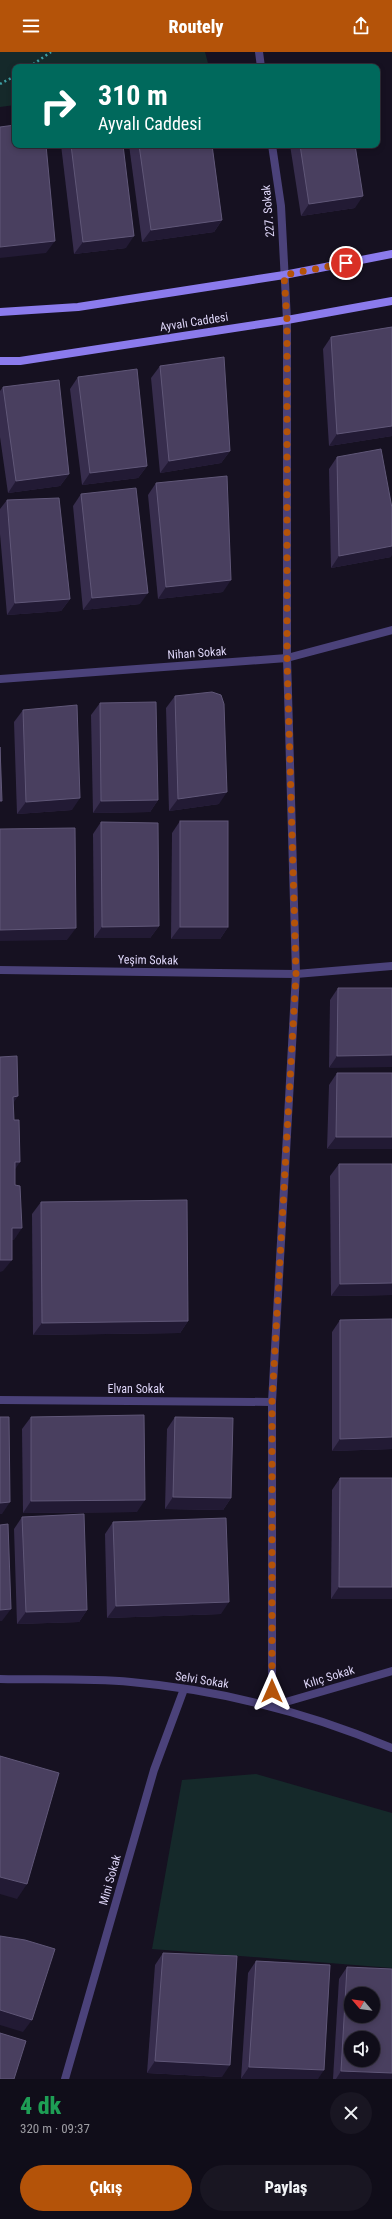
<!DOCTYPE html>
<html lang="tr">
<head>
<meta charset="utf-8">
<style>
	:root { --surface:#100d19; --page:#191622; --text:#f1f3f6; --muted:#9c9ca2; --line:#302d38; --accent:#b45309 }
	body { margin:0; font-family:"Roboto Condensed",sans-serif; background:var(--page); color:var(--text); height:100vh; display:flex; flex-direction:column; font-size:15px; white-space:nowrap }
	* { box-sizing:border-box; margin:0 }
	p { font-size:13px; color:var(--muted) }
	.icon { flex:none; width:22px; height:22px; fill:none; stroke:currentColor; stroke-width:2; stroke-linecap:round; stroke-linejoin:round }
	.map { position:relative; height:2027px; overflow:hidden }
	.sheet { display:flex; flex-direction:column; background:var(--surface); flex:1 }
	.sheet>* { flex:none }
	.top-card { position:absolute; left:12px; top:12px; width:368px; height:84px; border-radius:8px; box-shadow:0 2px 6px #0003,0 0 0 1px var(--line); background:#00695c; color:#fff; overflow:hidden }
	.needle { width:26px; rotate:299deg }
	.fabs { position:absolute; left:344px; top:1935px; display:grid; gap:8px }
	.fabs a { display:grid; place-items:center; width:36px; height:36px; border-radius:50%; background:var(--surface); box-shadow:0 2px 6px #0003,0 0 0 1px var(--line); font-size:20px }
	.pin { position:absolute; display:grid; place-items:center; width:34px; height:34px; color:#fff; margin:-17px; border:2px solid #fff; border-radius:50%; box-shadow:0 1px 4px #0007 }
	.me { position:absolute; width:44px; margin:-22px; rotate:0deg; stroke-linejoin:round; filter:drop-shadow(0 0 3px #0008) }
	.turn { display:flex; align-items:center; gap:14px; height:84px; padding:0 20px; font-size:18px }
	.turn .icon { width:52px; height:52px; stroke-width:2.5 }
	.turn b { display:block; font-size:28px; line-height:34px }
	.round { display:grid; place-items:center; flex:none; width:42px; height:42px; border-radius:21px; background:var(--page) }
	.overview { display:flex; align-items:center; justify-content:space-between; height:68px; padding:0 20px }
	h1 { font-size:24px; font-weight:800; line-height:30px; color:#1e9e55 }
	.primary-button { display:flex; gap:8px; margin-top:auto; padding:8px 20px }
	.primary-button a { flex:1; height:46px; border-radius:24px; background:var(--accent); color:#fff; font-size:16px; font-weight:800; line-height:46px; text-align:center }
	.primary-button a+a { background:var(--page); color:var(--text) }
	header { display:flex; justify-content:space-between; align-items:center; height:52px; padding:0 20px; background:var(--accent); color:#fff; font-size:18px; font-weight:800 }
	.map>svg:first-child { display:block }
	.green { fill:#15292a }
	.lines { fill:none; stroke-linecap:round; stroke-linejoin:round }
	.path { stroke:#3fa0a5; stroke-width:2.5; stroke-dasharray:2 3; stroke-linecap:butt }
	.minor { stroke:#4b427a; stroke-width:8 }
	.secondary { stroke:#8b7bec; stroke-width:8 }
	.wall { fill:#372d4d }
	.shaded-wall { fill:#221a34 }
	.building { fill:#493f5f; stroke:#605778; fill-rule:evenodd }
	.route { stroke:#b45309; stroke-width:7; stroke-dasharray:0 12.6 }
	.labels { text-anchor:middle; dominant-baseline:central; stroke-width:3.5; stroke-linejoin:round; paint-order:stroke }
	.street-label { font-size:12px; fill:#dfd7f9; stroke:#161121 }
</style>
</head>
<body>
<header><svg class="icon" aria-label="menu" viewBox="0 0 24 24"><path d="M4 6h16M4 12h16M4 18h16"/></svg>Routely<svg class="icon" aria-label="share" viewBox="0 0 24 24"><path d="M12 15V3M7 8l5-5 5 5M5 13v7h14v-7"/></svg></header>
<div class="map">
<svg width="392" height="2027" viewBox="0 0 392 2027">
	<rect width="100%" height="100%" fill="#161121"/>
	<g class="green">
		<polygon points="0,0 205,0 209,15 15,15 15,53 0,55"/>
		<polygon points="256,1722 392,1761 392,1916 152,1897 182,1728"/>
	</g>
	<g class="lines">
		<g class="path">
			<polyline points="29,15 51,0"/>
			<polyline points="0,32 15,24"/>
		</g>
		<g class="minor">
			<polyline points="259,0 261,15"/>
			<polyline points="272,93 281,154 287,268 287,606 296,922 272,1350 272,1654 392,1619"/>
			<polyline points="0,627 287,606 392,578"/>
			<polyline points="0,918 296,922 392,914"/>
			<polyline points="0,1348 272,1350"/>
			<path d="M0,1627C43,1628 88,1626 131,1630C221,1638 309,1661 392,1696"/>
			<polyline points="65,2027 154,1718 184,1637"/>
		</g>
		<g class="secondary">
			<polyline points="0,260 78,255 284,223 392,202"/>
			<polyline points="0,309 20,309 287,268 392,249"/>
		</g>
	</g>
	<g class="wall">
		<polygon points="61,93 123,93 126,196 74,202"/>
		<polygon points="129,93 212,93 222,168 214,180 142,190"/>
		<polygon points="290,93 355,93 355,156 301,164"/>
		<polygon points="392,275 392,384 329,394 323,297 331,285"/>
		<polygon points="160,314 230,399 221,411 160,421 151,326"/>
		<polygon points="78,325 147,414 138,426 82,433 70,337"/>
		<polygon points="3,335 69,422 60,434 8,441 0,385 0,339"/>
		<polygon points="337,405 391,505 331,516 329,417"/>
		<polygon points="156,431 223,540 158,547 148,443"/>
		<polygon points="81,442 140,552 83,558 73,454"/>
		<polygon points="7,448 70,547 61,559 7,563 0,482 0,457"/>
		<polygon points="175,644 219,752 169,759 166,656"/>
		<polygon points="100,651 158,748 150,760 93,761 91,663"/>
		<polygon points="23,658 72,758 17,762 14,670"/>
		<polygon points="180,769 228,875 220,887 171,887 172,781"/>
		<polygon points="101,770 159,874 150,886 94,886 93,782"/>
		<polygon points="338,936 392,936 329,1016 330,948"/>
		<polygon points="337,1021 392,1021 327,1097 329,1033"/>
		<polygon points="339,1112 392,1243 331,1244 330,1124"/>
		<polygon points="41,1150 188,1269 180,1281 33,1283 32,1162"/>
		<polygon points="340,1268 392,1397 332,1399 332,1280"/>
		<polygon points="31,1365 137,1460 23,1461 22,1377"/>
		<polygon points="175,1365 231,1446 223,1458 165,1457 167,1377"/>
		<polygon points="340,1426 392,1547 331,1547 332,1438"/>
		<polygon points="22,1465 87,1558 79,1570 17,1572 14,1477"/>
		<polygon points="113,1470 221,1562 107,1566 105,1482"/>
		<polygon points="163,1901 222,2025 147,2021 155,1913"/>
		<polygon points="256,1909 330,1913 241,2027 248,1921"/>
		<polygon points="347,1915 392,2027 333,2027 339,1927"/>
	</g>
	<g class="shaded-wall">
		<polygon points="363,144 355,156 301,164 309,152"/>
		<polygon points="222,168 214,180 142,190 151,178"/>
		<polygon points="134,184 126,196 74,202 83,190"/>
		<polygon points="55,189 46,201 0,206 0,195"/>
		<polygon points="392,374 392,384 329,394 337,382"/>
		<polygon points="230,399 221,411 160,421 169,409"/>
		<polygon points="147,414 138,426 82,433 90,421"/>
		<polygon points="69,422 60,434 8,441 16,429"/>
		<polygon points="392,494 392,503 391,505 331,516 339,504"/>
		<polygon points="231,528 223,540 158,547 166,535"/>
		<polygon points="148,541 140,552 83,558 92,546"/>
		<polygon points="70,547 61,559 7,563 15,551"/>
		<polygon points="227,740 219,752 169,759 178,747"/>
		<polygon points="80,746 72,758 17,762 26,750"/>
		<polygon points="158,748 150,760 93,761 101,749"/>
		<polygon points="159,874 150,886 94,886 102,875"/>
		<polygon points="180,875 228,875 220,887 171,887"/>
		<polygon points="76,876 67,888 0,889 0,878"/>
		<polygon points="392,1003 392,1015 329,1016 337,1004"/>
		<polygon points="18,1044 10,1056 13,1045"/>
		<polygon points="336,1085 392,1085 392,1097 327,1097"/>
		<polygon points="15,1110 20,1110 12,1122"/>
		<polygon points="12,1176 22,1176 14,1188 3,1188"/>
		<polygon points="0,1208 12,1208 3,1219 0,1220"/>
		<polygon points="392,1231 392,1243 331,1244 340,1232"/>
		<polygon points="188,1269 180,1281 33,1283 42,1271"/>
		<polygon points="392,1385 392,1397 332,1399 340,1387"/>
		<polygon points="173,1445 231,1446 223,1458 165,1457"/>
		<polygon points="145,1448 137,1460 23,1461 31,1449"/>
		<polygon points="10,1450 2,1462 0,1462 0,1451"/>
		<polygon points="339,1535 392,1535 392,1547 331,1547"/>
		<polygon points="229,1550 221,1562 107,1566 116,1554"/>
		<polygon points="11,1557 2,1569 0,1569 0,1558"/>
		<polygon points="87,1558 79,1570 17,1572 26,1560"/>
		<polygon points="0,1825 27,1832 17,1847 0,1842"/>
		<polygon points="0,1958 32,1968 23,1980 0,1973"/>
		<polygon points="155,2009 230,2013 222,2025 147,2021"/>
		<polygon points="249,2015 324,2018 318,2027 241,2027"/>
		<polygon points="341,2019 392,2021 392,2027 336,2027"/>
	</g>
	<g class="building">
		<polygon points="15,73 15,93 46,93 55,189 0,195 0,75"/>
		<polygon points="71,93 123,93 134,184 83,190"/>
		<polygon points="139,93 212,93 222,168 151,178"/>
		<polygon points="300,93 355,93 363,144 309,152"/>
		<polygon points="392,275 392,374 337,382 331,285"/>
		<polygon points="224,305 230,399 169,409 160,314"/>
		<polygon points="137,317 147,414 90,421 78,325"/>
		<polygon points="59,328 69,422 16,429 3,335"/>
		<polygon points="381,397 392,456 392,494 339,504 337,405"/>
		<polygon points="227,424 231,528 166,535 156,431"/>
		<polygon points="136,436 148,541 92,546 81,442"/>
		<polygon points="59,446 70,547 15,551 7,448"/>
		<polygon points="212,640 221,643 224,652 227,740 178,747 175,644"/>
		<polygon points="156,650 158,748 101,749 100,651"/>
		<polygon points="77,653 80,746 26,750 23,658"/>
		<polygon points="0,695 2,749 0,749"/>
		<rect x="180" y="769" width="48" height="106"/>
		<polygon points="101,770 158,771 159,874 102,875"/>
		<polygon points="75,776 76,876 0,878 0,777"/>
		<polygon points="338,936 392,936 392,1003 337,1004"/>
		<polygon points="17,1004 18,1044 13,1045 14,1068 19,1068 20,1110 15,1110 15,1133 20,1134 22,1176 12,1176 12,1208 0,1208 0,1005"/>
		<polygon points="337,1021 392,1021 392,1085 336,1085"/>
		<polygon points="339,1112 392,1112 392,1231 340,1232"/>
		<polygon points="187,1148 188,1269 42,1271 41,1150"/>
		<polygon points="392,1267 392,1385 340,1387 340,1268"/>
		<polygon points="144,1363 145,1448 31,1449 31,1365"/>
		<polygon points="0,1365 9,1365 10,1450 0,1451"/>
		<polygon points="175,1365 233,1366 231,1446 173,1445"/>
		<polygon points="340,1426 392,1426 392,1535 339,1535"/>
		<polygon points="84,1462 87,1558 26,1560 22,1465"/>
		<polygon points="226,1466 229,1550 116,1554 113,1470"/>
		<polygon points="8,1472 11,1557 0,1558 0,1473"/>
		<polygon points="0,1704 59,1721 27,1832 0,1825"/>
		<polygon points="0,1884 25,1888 55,1897 32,1968 0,1958"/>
		<polygon points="163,1901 237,1904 230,2013 155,2009"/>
		<polygon points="256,1909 330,1913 324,2018 249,2015"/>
		<path d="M347,1915L392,1917V2021L341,2019ZM351,1942H373V1964H351ZM351,1986H373V2008H351Z"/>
		<polygon points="0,1981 26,1989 14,2027 0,2027"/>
	</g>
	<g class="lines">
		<polyline class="route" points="272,1639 272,1350 296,922 287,606 287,268 284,223 346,211"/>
	</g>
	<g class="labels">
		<g class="street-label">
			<text transform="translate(268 159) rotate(-95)">227. Sokak</text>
			<text transform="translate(194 270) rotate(-9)">Ayvalı Caddesi</text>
			<text transform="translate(197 601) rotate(-4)">Nihan Sokak</text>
			<text transform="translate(148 908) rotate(1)">Yeşim Sokak</text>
			<text x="136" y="1337">Elvan Sokak</text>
			<text transform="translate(329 1625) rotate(-17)">Kılıç Sokak</text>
			<text transform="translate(202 1628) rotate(9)">Selvi Sokak</text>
			<text transform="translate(110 1828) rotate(-74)">Mini Sokak</text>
		</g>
	</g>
</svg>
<div class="fabs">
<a><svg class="needle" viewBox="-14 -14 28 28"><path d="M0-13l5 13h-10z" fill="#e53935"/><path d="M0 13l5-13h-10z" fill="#9c9ca2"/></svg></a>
<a><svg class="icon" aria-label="sound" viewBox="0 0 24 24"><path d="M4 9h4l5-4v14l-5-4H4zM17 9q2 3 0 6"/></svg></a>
</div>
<div class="pin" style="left:346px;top:211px;background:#d93025"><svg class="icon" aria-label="arrive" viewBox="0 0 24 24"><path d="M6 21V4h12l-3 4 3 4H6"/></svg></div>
<svg class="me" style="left:272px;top:1639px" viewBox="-20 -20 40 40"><path d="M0-17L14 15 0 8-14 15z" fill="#b45309" stroke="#fff" stroke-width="4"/></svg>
<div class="top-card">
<div class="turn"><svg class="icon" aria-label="right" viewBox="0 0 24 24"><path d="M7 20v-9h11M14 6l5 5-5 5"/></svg><div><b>310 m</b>Ayvalı Caddesi</div></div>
</div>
</div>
<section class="sheet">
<div class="overview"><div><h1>4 dk</h1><p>320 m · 09:37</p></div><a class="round"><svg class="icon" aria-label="close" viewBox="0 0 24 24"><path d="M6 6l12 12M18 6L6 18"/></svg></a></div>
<div class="primary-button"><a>Çıkış</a><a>Paylaş</a></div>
</section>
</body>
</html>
